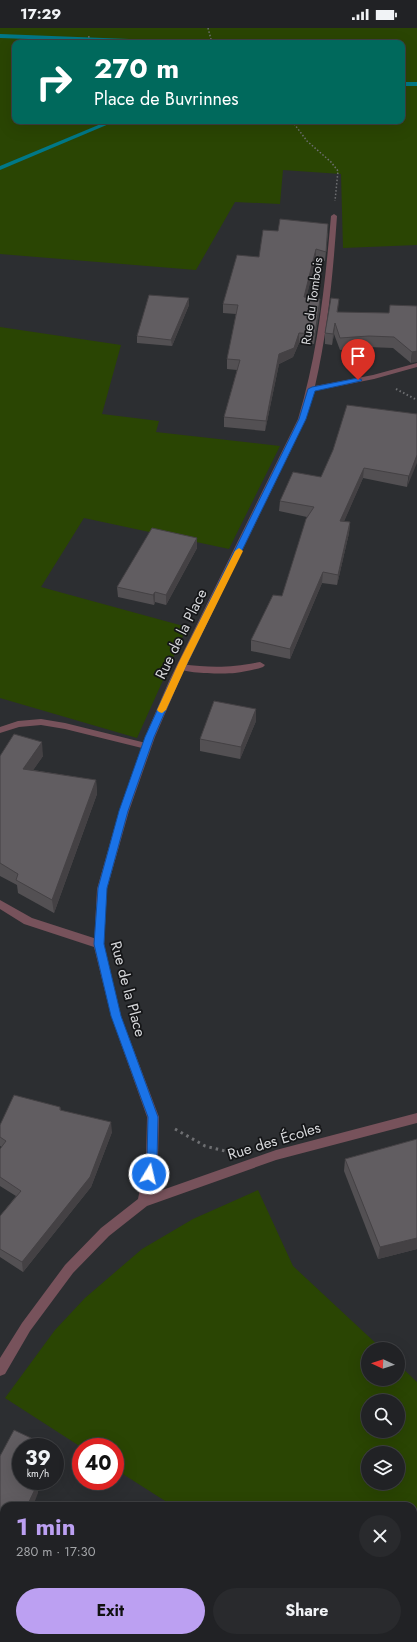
<!DOCTYPE html>
<html lang="en">
<head>
<meta charset="utf-8">
<style>
	:root { --surface:#212225; --page:#292a2d; --text:#f1f3f6; --muted:#a2a4a7; --line:#3e3f42; --accent:#bca0f2 }
	body { margin:0; font-family:Jost,sans-serif; background:var(--page); color:var(--text); height:100vh; display:flex; flex-direction:column; font-size:15px; white-space:nowrap }
	* { box-sizing:border-box; margin:0 }
	p { font-size:13px; color:var(--muted) }
	.icon { flex:none; width:22px; height:22px; fill:none; stroke:currentColor; stroke-width:2; stroke-linecap:round; stroke-linejoin:round }
	.map { position:relative; flex:1; overflow:hidden }
	.panel { position:absolute; left:0px; top:1474px; width:417px; height:140px; display:flex; flex-direction:column; background:var(--surface); border-radius:12px 12px 0 0; box-shadow:0 4px 16px #0002,0 0 0 1px var(--line) }
	.panel>* { flex:none }
	.banner { position:absolute; left:12px; top:12px; width:393px; height:84px; border-radius:8px; box-shadow:0 4px 16px #0002,0 0 0 1px var(--line); background:#00695c; color:#fff; overflow:hidden }
	.needle { width:26px; rotate:273deg }
	.buttons { position:absolute; left:361px; top:1314px; display:grid; gap:8px }
	.buttons a { display:grid; place-items:center; width:44px; height:44px; border-radius:50%; background:var(--surface); box-shadow:0 4px 16px #0002,0 0 0 1px var(--line); font-size:20px }
	.speed { position:absolute; left:12px; top:1410px; display:flex; gap:8px; font-size:20px; font-weight:700; text-align:center }
	.speed>* { display:grid; place-content:center; width:52px; height:52px; border-radius:50%; background:var(--surface); box-shadow:0 4px 16px #0002,0 0 0 1px var(--line); line-height:1 }
	.speed small { font-size:10px; font-weight:400 }
	.speed .limit { border:6px solid #d22; background:#fff; color:#111 }
	.pin { position:absolute; display:grid; place-items:center; width:34px; height:34px; color:#fff; margin:-41px -17px; border-radius:50% 50% 50% 0; rotate:-45deg; box-shadow:0 0 4px #0007 }
	.pin .icon { rotate:45deg }
	.me { position:absolute; width:44px; margin:-22px; rotate:9deg; stroke-linejoin:round; filter:drop-shadow(0 0 3px #0008) }
	.turn { display:flex; align-items:center; gap:14px; height:84px; padding:0 16px; font-size:18px }
	.turn .icon { width:52px; height:52px; stroke-width:2.5 }
	.turn b { display:block; font-size:28px; line-height:34px }
	.round { display:grid; place-items:center; flex:none; width:42px; height:42px; border-radius:21px; background:var(--page) }
	.overview { display:flex; align-items:center; justify-content:space-between; height:68px; padding:0 16px }
	h1 { font-size:24px; font-weight:700; line-height:30px; color:var(--accent) }
	.cta { display:flex; gap:8px; margin-top:auto; padding:8px 16px }
	.cta a { flex:1; height:46px; border-radius:24px; background:var(--accent); color:#111; font-size:16px; font-weight:700; line-height:46px; text-align:center }
	.cta a+a { background:var(--page); color:var(--text) }
	.status { display:flex; justify-content:space-between; align-items:center; height:28px; padding:0 20px; background:var(--surface); direction:ltr }
	.status svg { height:11px; fill:currentColor }
	.map>svg:first-child { display:block }
	.green { fill:#2a4503; fill-rule:evenodd }
	.lines { fill:none; stroke-linecap:round; stroke-linejoin:round }
	.stream { fill:#007887; fill-rule:evenodd }
	.path-far2 { stroke:#6e6f72; stroke-width:1.5; stroke-dasharray:1.5 2; stroke-linecap:butt }
	.path-far1 { stroke:#6e6f72; stroke-width:2; stroke-dasharray:1.5 2.5; stroke-linecap:butt }
	.path { stroke:#6e6f72; stroke-width:3; stroke-dasharray:2.5 4; stroke-linecap:butt }
	.service { fill:#77525b; fill-rule:evenodd }
	.minor { fill:#77525b; fill-rule:evenodd }
	.tertiary { fill:#77525b; fill-rule:evenodd }
	.wall { fill:#535053 }
	.shaded-wall { fill:#444144 }
	.building { fill:#615d61; stroke:#444144 }
	.route { fill:#1a73e8; stroke:#114b97 }
	.slow { fill:#f59e0b }
	.labels { text-anchor:middle; dominant-baseline:central; stroke-width:3.5; stroke-linejoin:round; paint-order:stroke }
	.far-street-label { font-size:13px; fill:#d7d8db; stroke:#151618 }
	.street-label { font-size:15px; fill:#d7d8db; stroke:#151618 }
</style>
</head>
<body>
<div class="status"><b>17:29</b><svg viewBox="0 0 49 12"><path d="M0 12V9h3v3zM5 12V6h3v6zM10 12V3h3v9zM15 12V0h3v12zM26 1h20v11H26zM47 4h2v5h-2z"/></svg></div>
<div class="map">
<svg width="417" height="1614" viewBox="0 0 417 1614">
	<rect width="100%" height="100%" fill="#2c2e31"/>
	<g class="green">
		<path d="M0,0H417V217L343,220L341,146L283,142L280,176L235,174L196,242L0,226ZM15,15H402V93H15Z"/>
		<polygon points="0,299 121,317 102,386 159,393 156,404 280,418 229,521 84,490 41,559 187,599 137,710 0,670"/>
		<path d="M258,1162L293,1238L382,1321H368V1351H398V1336L417,1354V1614H185L186,1610H413V1478H173L115,1441V1419H81L5,1370L55,1302L85,1270L142,1221L193,1191ZM368,1373H398V1403H368ZM368,1425H398V1455H368Z"/>
		<polygon points="0,1584 4,1586 4,1610 53,1610 61,1614 0,1614"/>
	</g>
	<g class="lines">
		<g class="stream">
			<polygon points="0,6 181,13 184,15 141,15 0,10"/>
			<rect x="402" y="54" width="15" height="4"/>
			<polygon points="108,93 116,93 0,142 0,138"/>
		</g>
		<g class="path-far2">
			<polyline points="208,0 212,15"/>
			<polyline points="88,13 89,8"/>
			<polyline points="292,93 307,113 331,134 338,143 335,173"/>
		</g>
		<polyline class="path-far1" points="396,361 417,372"/>
		<polyline class="path" points="175,1101 205,1118 225,1123"/>
		<g class="service">
			<path d="M260,634L265,637L263,639C254,642 244,644 235,645C225,646 182,646 176,639L181,636C211,640 230,640 260,634Z"/>
			<polygon points="41,691 65,695 146,715 151,718 146,721 65,701 41,697 19,699 0,705 0,699 18,693"/>
		</g>
		<path class="minor" d="M334,186L337,188C333,245 328,302 315,358L373,347L417,335V339L374,351L314,363L306,391L179,653L155,709L129,783L107,861L104,916L103,919L99,920L95,919L94,916L97,861L119,783L145,709L169,653L298,391C318,325 325,257 331,188Z"/>
		<polygon class="tertiary" points="0,872 32,890 103,913 104,916 121,988 159,1089 158,1131 151,1166 276,1122 417,1085 417,1095 276,1132 147,1178 109,1208 73,1245 30,1303 5,1346 0,1348 0,1330 22,1295 65,1237 101,1200 138,1171 146,1131 147,1089 111,988 94,919 24,896 0,881"/>
	</g>
	<g class="wall">
		<polygon points="328,205 325,233 316,231 306,270 320,280 314,316 299,315 293,329 279,336 265,403 224,399 224,389 237,342 227,341 227,331 236,286 223,285 223,276 259,229"/>
		<polygon points="189,270 189,277 172,318 137,315 137,308"/>
		<polygon points="417,278 411,335 393,320 368,319 340,322 334,306 332,317 325,316 325,305 338,282 338,284 389,285"/>
		<polygon points="417,386 407,459 363,450 344,493 350,494 349,505 337,557 322,555 290,631 251,623 251,612 282,568 307,489 279,483 280,473 321,449"/>
		<polygon points="197,510 197,520 166,577 155,574 154,577 118,569 117,559"/>
		<polygon points="256,693 240,731 200,723 200,711"/>
		<polygon points="0,728 43,728 33,742 96,752 97,766 54,885 18,865 17,857 0,848"/>
		<polygon points="60,1079 61,1082 112,1104 91,1159 23,1244 0,1229 0,1188 16,1168 0,1158 0,1121 2,1119 0,1118 0,1097"/>
		<polygon points="417,1111 417,1221 378,1231 344,1143 345,1131"/>
		<polygon points="0,1428 21,1453 40,1453 37,1459 38,1465 4,1478 4,1560 0,1558"/>
	</g>
	<g class="shaded-wall">
		<polygon points="316,221 316,231 304,279 304,269"/>
		<polygon points="189,270 189,277 172,318 171,312"/>
		<polygon points="320,271 320,280 314,316 315,306"/>
		<polygon points="339,271 338,282 336,295 337,284"/>
		<polygon points="335,295 334,306 332,317 333,306"/>
		<polygon points="299,305 299,315 293,329 279,336 265,403 266,393 279,326"/>
		<polygon points="417,323 417,334 411,335 412,324"/>
		<polygon points="417,427 417,435 407,459 409,448"/>
		<polygon points="364,440 363,450 340,503 340,493"/>
		<polygon points="350,494 349,505 337,557 338,547"/>
		<polygon points="197,510 197,520 166,577 166,567"/>
		<polygon points="323,544 322,555 290,631 290,621"/>
		<polygon points="155,564 155,574 154,577 153,567"/>
		<polygon points="256,681 256,693 240,731 241,719"/>
		<polygon points="42,714 43,728 25,754 23,741"/>
		<polygon points="96,752 97,766 54,885 52,872"/>
		<polygon points="111,1094 112,1104 91,1159 23,1244 22,1234"/>
		<polygon points="417,1210 417,1221 378,1231 380,1219"/>
		<polygon points="34,1453 40,1453 37,1459 38,1465 33,1478 27,1478 33,1456"/>
		<polygon points="4,1549 4,1560 2,1553"/>
	</g>
	<g class="building">
		<polygon points="280,191 328,196 326,224 316,221 304,269 320,271 315,306 299,305 294,320 279,326 266,393 224,389 240,332 227,331 238,277 223,276 237,227 259,229 263,202 278,203"/>
		<polygon points="149,267 189,270 171,312 137,308"/>
		<polygon points="331,270 339,271 337,284 389,285 390,277 417,278 417,323 412,324 394,309 369,308 340,310 335,295 333,306 325,305"/>
		<polygon points="347,377 417,386 417,427 409,448 364,440 340,493 350,494 338,547 323,544 290,621 251,612 273,567 282,568 306,491 314,479 280,473 293,444 321,449 333,422"/>
		<polygon points="152,500 197,510 166,567 155,564 153,567 117,559"/>
		<polygon points="214,673 256,681 241,719 200,711"/>
		<polygon points="14,706 42,714 23,741 96,752 52,872 16,852 18,846 0,835 0,728"/>
		<polygon points="14,1067 60,1079 60,1082 111,1094 90,1149 22,1234 0,1221 0,1188 21,1163 0,1149 0,1121 6,1113 0,1109 0,1097"/>
		<polygon points="417,1111 417,1210 380,1219 345,1131"/>
		<polygon points="14,1402 50,1419 21,1419 21,1453 34,1453 33,1456 37,1457 27,1478 4,1478 4,1549 2,1553 0,1552 0,1428"/>
	</g>
	<polygon class="route" points="358,350 362,352 361,353 315,363 306,391 178,654 154,709 128,783 107,860 104,916 121,988 158,1089 157,1131 153,1149 149,1150 145,1149 144,1146 147,1131 148,1089 111,988 94,916 98,860 119,783 145,709 170,654 299,391 308,361 312,359"/>
	<polygon class="slow" points="239,520 243,523 188,634 166,682 162,685 159,684 157,682 179,634 235,523"/>
	<g class="labels">
		<g class="far-street-label">
			<text transform="translate(312 273) rotate(-82)">Rue du Tombois</text>
		</g>
		<g class="street-label">
			<text transform="translate(181 606) rotate(-64)">Rue de la Place</text>
			<text transform="translate(128 961) rotate(75)">Rue de la Place</text>
			<text transform="translate(274 1113) rotate(-17)">Rue des Écoles</text>
		</g>
	</g>
</svg>
<div class="buttons">
<a><svg class="needle" viewBox="-14 -14 28 28"><path d="M0-13l5 13h-10z" fill="#e53935"/><path d="M0 13l5-13h-10z" fill="#a2a4a7"/></svg></a>
<a><svg class="icon" aria-label="search" viewBox="0 0 24 24"><circle cx="10" cy="10" r="6"/><path d="M15 15l6 6"/></svg></a>
<a><svg class="icon" aria-label="layers" viewBox="0 0 24 24"><path d="M12 4l9 5-9 5-9-5zM3 14l9 5 9-5"/></svg></a>
</div>
<div class="speed"><div>39<small>km/h</small></div><div class="limit">40</div></div>
<div class="pin" style="left:358px;top:352px;background:#d93025"><svg class="icon" aria-label="arrive" viewBox="0 0 24 24"><path d="M6 21V4h12l-3 4 3 4H6"/></svg></div>
<svg class="me" style="left:149px;top:1146px" viewBox="-20 -20 40 40"><circle r="17" fill="#1a73e8" stroke="#fff" stroke-width="3"/><path d="M0-11L8 9 0 5-8 9z" fill="#fff"/></svg>
<div class="banner">
<div class="turn"><svg class="icon" aria-label="right" viewBox="0 0 24 24"><path d="M7 20v-9h11M14 6l5 5-5 5"/></svg><div><b>270 m</b>Place de Buvrinnes</div></div>
</div>
<section class="panel">
<div class="overview"><div><h1>1 min</h1><p>280 m · 17:30</p></div><a class="round"><svg class="icon" aria-label="close" viewBox="0 0 24 24"><path d="M6 6l12 12M18 6L6 18"/></svg></a></div>
<div class="cta"><a>Exit</a><a>Share</a></div>
</section>
</div>
</body>
</html>
